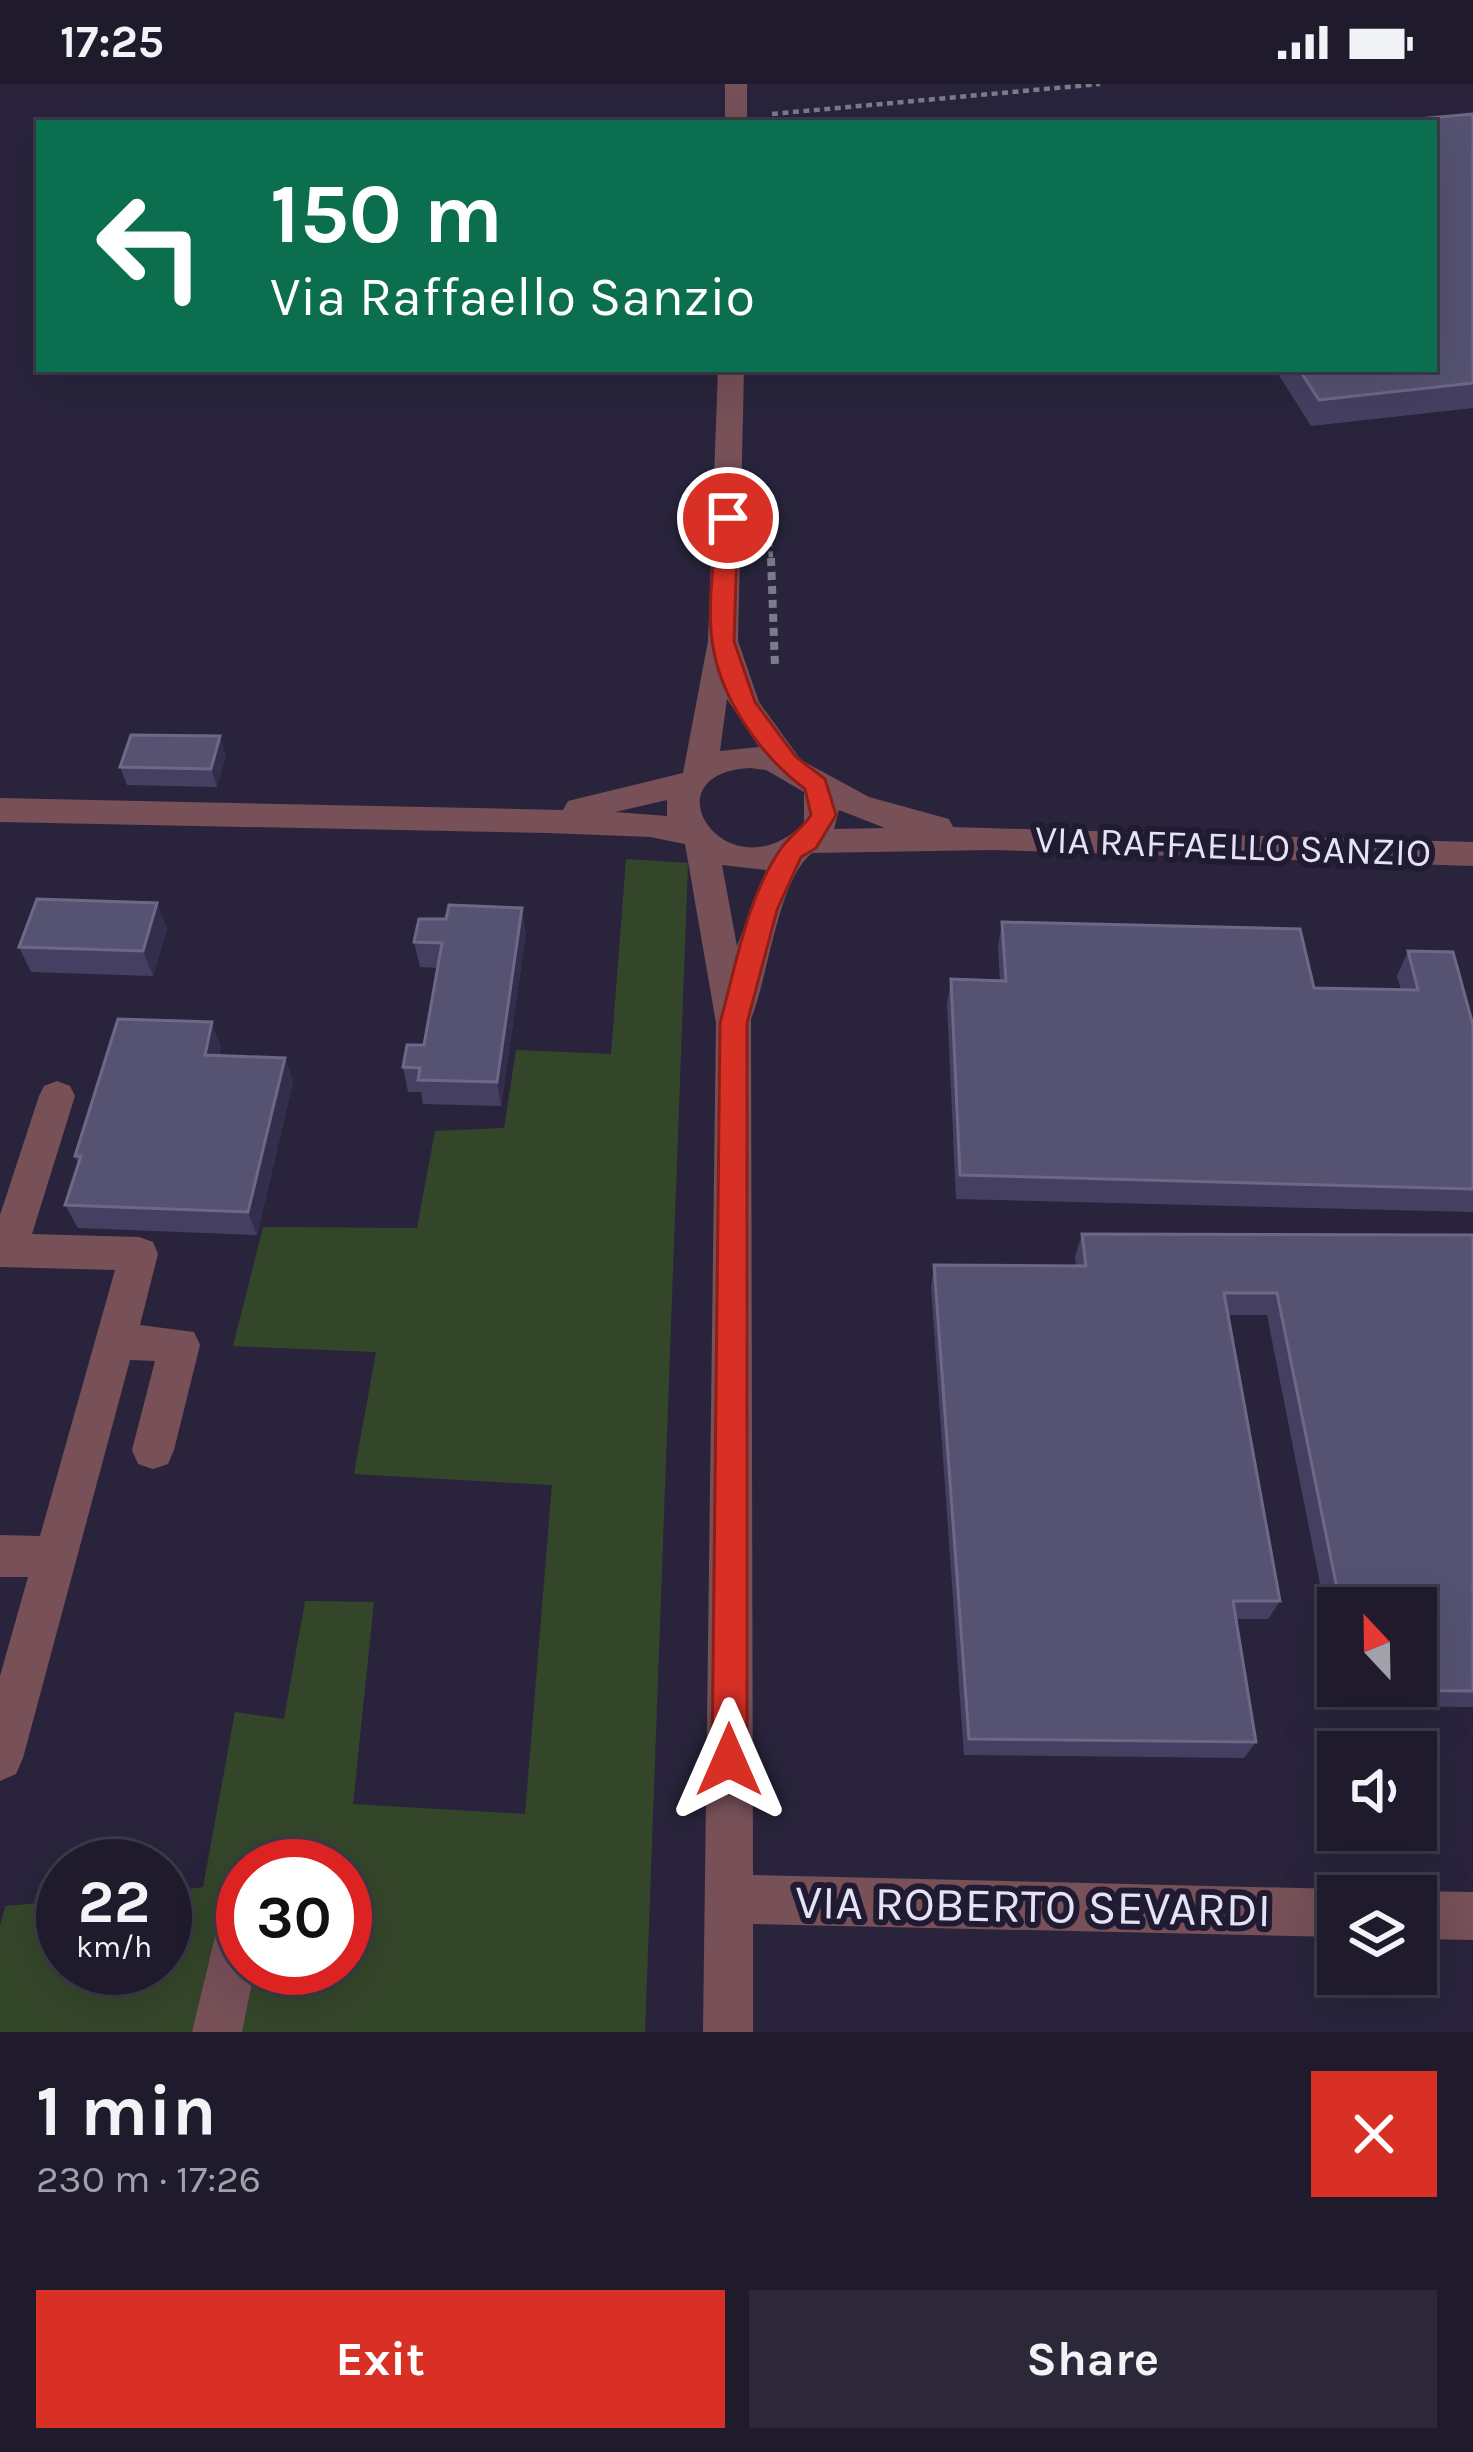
<!DOCTYPE html>
<html lang="en">
<head>
<meta charset="utf-8">
<style>
	:root { --surface:#1f1b2d; --page:#2c2839; --text:#f1f3f6; --muted:#a1a1aa; --line:#3c3949; --accent:#d93025 }
	body { margin:0; font-family:Karla,sans-serif; background:var(--page); color:var(--text); height:100vh; display:flex; flex-direction:column; font-size:45px; white-space:nowrap }
	* { box-sizing:border-box; margin:0 }
	p { font-size:39px; color:var(--muted) }
	.icon { flex:none; width:66px; height:66px; fill:none; stroke:currentColor; stroke-width:2; stroke-linecap:round; stroke-linejoin:round }
	.map { position:relative; height:1948px; overflow:hidden }
	.drawer { display:flex; flex-direction:column; background:var(--surface); flex:1 }
	.drawer>* { flex:none }
	.top-card { position:absolute; left:36px; top:36px; width:1401px; height:252px; border-radius:0px; box-shadow:0 12px 48px #0002,0 0 0 3px var(--line); background:#0b6e4f; color:#fff; overflow:hidden }
	.needle { width:78px; rotate:338deg }
	.controls { position:absolute; left:1317px; top:1503px; display:grid; gap:24px }
	.controls a { display:grid; place-items:center; width:120px; height:120px; border-radius:0px; background:var(--surface); box-shadow:0 12px 48px #0002,0 0 0 3px var(--line); font-size:60px }
	.speed { position:absolute; left:36px; top:1755px; display:flex; gap:24px; font-size:60px; font-weight:700; text-align:center }
	.speed>* { display:grid; place-content:center; width:156px; height:156px; border-radius:50%; background:var(--surface); box-shadow:0 12px 48px #0002,0 0 0 3px var(--line); line-height:1 }
	.speed small { font-size:30px; font-weight:400 }
	.speed .limit { border:18px solid #d22; background:#fff; color:#111 }
	.pin { position:absolute; display:grid; place-items:center; width:102px; height:102px; color:#fff; margin:-51px; border:6px solid #fff; border-radius:50%; box-shadow:0 3px 12px #0007 }
	.me { position:absolute; width:132px; margin:-66px; rotate:0deg; stroke-linejoin:round; filter:drop-shadow(0 0 9px #0008) }
	.turn { display:flex; align-items:center; gap:42px; height:252px; padding:0 36px; font-size:54px }
	.turn .icon { width:156px; height:156px; stroke-width:2.5 }
	.turn b { display:block; font-size:84px; line-height:102px }
	.round { display:grid; place-items:center; flex:none; width:126px; height:126px; border-radius:0px; background:var(--page) }
	.head { display:flex; align-items:center; justify-content:space-between; height:204px; padding:0 36px }
	h1 { font-size:72px; font-weight:700; line-height:90px }
	.button { display:flex; gap:24px; margin-top:auto; padding:24px 36px }
	.button a { flex:1; height:138px; border-radius:0px; background:var(--accent); color:#fff; font-size:48px; font-weight:700; line-height:138px; text-align:center }
	.button a+a { background:var(--page); color:var(--text) }
	.status { display:flex; justify-content:space-between; align-items:center; height:84px; padding:0 60px; background:var(--surface); direction:ltr }
	.status svg { height:33px; fill:currentColor }
	.map>svg:first-child { display:block }
	.green { fill:#34462a; fill-rule:evenodd }
	.lines { fill:none; stroke-linecap:round; stroke-linejoin:round }
	.path-far1 { stroke:#7d7a8e; stroke-width:4.5; stroke-dasharray:6 4.5; stroke-linecap:butt }
	.path { stroke:#7d7a8e; stroke-width:8; stroke-dasharray:8 6; stroke-linecap:butt }
	.minor { fill:#775058; fill-rule:evenodd }
	.wall { fill:#454062 }
	.shaded-wall { fill:#332e4c }
	.building { fill:#565272; stroke:#6d6886; stroke-width:3 }
	.route { fill:#d93025; stroke:#8d1f18; stroke-width:3 }
	.labels { text-anchor:middle; dominant-baseline:central; stroke-width:12; stroke-linejoin:round; paint-order:stroke }
	.street-label { font-size:39px; fill:#e5e3f3; stroke:#201a32 }
	.near-street-label { font-size:48px; fill:#e5e3f3; stroke:#201a32 }
</style>
</head>
<body>
<div class="status"><b>17:25</b><svg viewBox="0 0 49 12"><path d="M0 12V9h3v3zM5 12V6h3v6zM10 12V3h3v9zM15 12V0h3v12zM26 1h20v11H26zM47 4h2v5h-2z"/></svg></div>
<div class="map">
<svg width="1473" height="1948" viewBox="0 0 1473 1948">
	<rect width="100%" height="100%" fill="#29243c"/>
	<path class="green" d="M626,775L688,779L645,1948H0V1842L5,1822L63,1817V1884H165V1808L203,1803L235,1628L284,1635L305,1517L374,1518L353,1720L525,1730L552,1401L354,1390L376,1268L233,1262L263,1143L417,1144L435,1047L504,1044L516,966L611,970ZM243,1782H345V1884H243Z"/>
	<g class="lines">
		<g class="path-far1">
			<polyline points="772,30 1100,0"/>
			<polyline points="769,436 771,477"/>
		</g>
		<polyline class="path" points="771,474 775,583"/>
		<g class="minor">
			<rect x="725" y="0" width="22" height="39"/>
			<path d="M718,285H744L738,557L759,618L801,676L869,713L949,735L953,743L1473,758V782L993,766L812,769C778,795 768,894 751,935L753,1791L1338,1805L1355,1812H1338V1853L753,1840V1948H703L716,939L685,760L650,753L548,749L0,738V714L563,726L568,717L683,689L708,557ZM727,615L759,663L720,667ZM750,684L766,686L804,708V739C729,815 643,690 750,684ZM667,716V732L615,728ZM839,726L885,744L834,745ZM722,781L766,786L737,862Z"/>
			<polygon points="57,997 70,1002 75,1012 32,1150 139,1153 153,1158 158,1170 140,1241 194,1248 200,1261 174,1366 168,1380 153,1385 138,1380 132,1366 155,1277 130,1276 23,1674 16,1690 0,1697 0,1592 28,1493 0,1493 0,1451 40,1452 115,1186 0,1183 0,1131 39,1012 44,1002"/>
			<polygon points="1416,1807 1473,1808 1473,1856 1416,1855 1416,1812 1403,1812"/>
			<polygon points="236,1828 243,1831 243,1884 255,1884 242,1948 192,1948 219,1836"/>
		</g>
	</g>
	<g class="wall">
		<polygon points="1473,30 1473,324 1311,342 1275,285 1434,285"/>
		<polygon points="226,670 217,703 127,701 120,683"/>
		<polygon points="1002,838 1314,904 1401,906 1397,892 1408,867 1473,941 1473,1128 956,1115 947,920 951,895 1000,897 998,863"/>
		<polygon points="167,844 153,892 31,888 19,863"/>
		<polygon points="526,849 501,1022 423,1020 421,1008 408,1008 403,983 424,961 438,884 420,883 414,858"/>
		<polygon points="221,963 219,972 285,974 293,998 257,1151 78,1144 65,1121 78,1079 75,1072"/>
		<polygon points="1082,1150 1473,1151 1473,1623 1344,1622 1340,1602 1416,1602 1416,1524 1338,1524 1338,1591 1267,1231 1228,1231 1280,1517 1268,1535 1235,1535 1256,1658 1244,1674 964,1671 931,1203 934,1181 1076,1182 1075,1173"/>
	</g>
	<g class="shaded-wall">
		<polygon points="220,652 226,670 217,703 211,685"/>
		<polygon points="157,819 167,844 153,892 143,867"/>
		<polygon points="522,824 526,849 501,1022 497,998"/>
		<polygon points="212,938 221,963 214,995 205,971"/>
		<polygon points="285,974 293,998 257,1151 248,1128"/>
	</g>
	<g class="building">
		<polygon points="1473,30 1473,299 1319,316 1299,285 1434,285 1434,39 1373,39"/>
		<polygon points="131,651 220,652 211,685 120,683"/>
		<polygon points="37,815 157,819 143,867 19,863"/>
		<polygon points="449,821 522,824 497,998 418,996 420,984 403,983 407,961 424,961 442,859 414,858 419,835 446,835"/>
		<polygon points="1002,838 1300,845 1314,904 1418,906 1408,867 1453,868 1473,941 1473,1105 960,1091 951,895 1006,897"/>
		<polygon points="118,935 212,938 205,971 285,974 248,1128 65,1121 81,1072 75,1072"/>
		<polygon points="1082,1150 1473,1151 1473,1607 1358,1606 1357,1602 1416,1602 1416,1524 1341,1524 1277,1209 1224,1209 1280,1517 1233,1517 1256,1658 969,1655 934,1181 1086,1182"/>
	</g>
	<path class="route" d="M728,427L738,434L734,557L755,618L796,673L825,695L836,731L816,764L801,773L777,826L747,939V1676L742,1689L729,1694L717,1689L712,1676L720,939C736,882 746,816 780,766C788,753 802,745 811,731L805,705C761,672 719,614 712,556C707,518 715,473 717,434Z"/>
	<g class="labels">
		<g class="street-label">
			<text transform="translate(1233 762) rotate(2)">VIA RAFFAELLO SANZIO</text>
		</g>
		<g class="near-street-label">
			<text transform="translate(1033 1822) rotate(1)">VIA ROBERTO SEVARDI</text>
		</g>
	</g>
</svg>
<div class="controls">
<a><svg class="needle" viewBox="-14 -14 28 28"><path d="M0-13l5 13h-10z" fill="#e53935"/><path d="M0 13l5-13h-10z" fill="#a1a1aa"/></svg></a>
<a><svg class="icon" aria-label="sound" viewBox="0 0 24 24"><path d="M4 9h4l5-4v14l-5-4H4zM17 9q2 3 0 6"/></svg></a>
<a><svg class="icon" aria-label="layers" viewBox="0 0 24 24"><path d="M12 4l9 5-9 5-9-5zM3 14l9 5 9-5"/></svg></a>
</div>
<div class="speed"><div>22<small>km/h</small></div><div class="limit">30</div></div>
<div class="pin" style="left:728px;top:434px;background:#d93025"><svg class="icon" aria-label="arrive" viewBox="0 0 24 24"><path d="M6 21V4h12l-3 4 3 4H6"/></svg></div>
<svg class="me" style="left:729px;top:1676px" viewBox="-20 -20 40 40"><path d="M0-17L14 15 0 8-14 15z" fill="#d93025" stroke="#fff" stroke-width="4"/></svg>
<div class="top-card">
<div class="turn"><svg class="icon" aria-label="left" viewBox="0 0 24 24"><path d="M17 20v-9H6M10 6l-5 5 5 5"/></svg><div><b>150 m</b>Via Raffaello Sanzio</div></div>
</div>
</div>
<section class="drawer">
<div class="head"><div><h1>1 min</h1><p>230 m · 17:26</p></div><a class="round" style="background:#d93025;color:#fff"><svg class="icon" aria-label="close" viewBox="0 0 24 24"><path d="M6 6l12 12M18 6L6 18"/></svg></a></div>
<div class="button"><a>Exit</a><a>Share</a></div>
</section>
</body>
</html>
